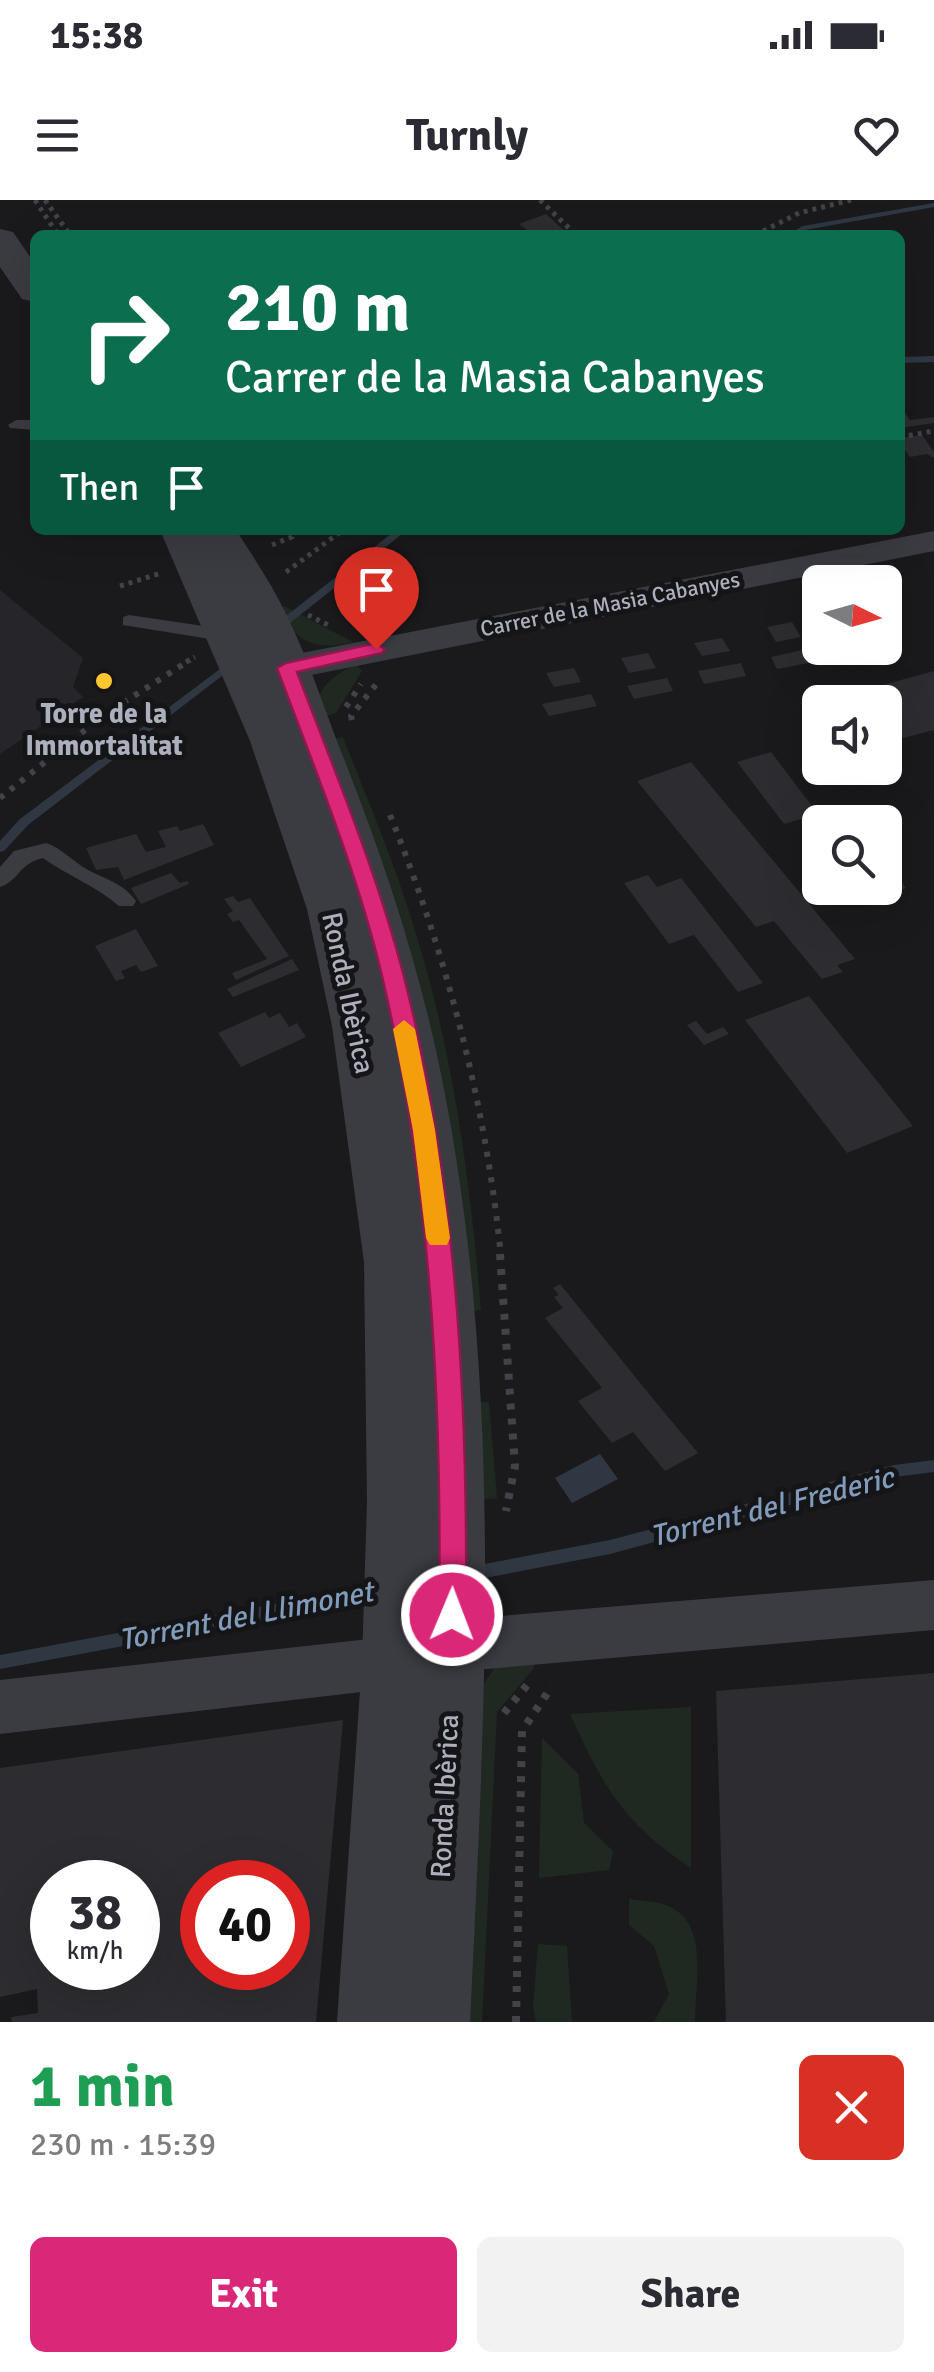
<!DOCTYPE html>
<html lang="en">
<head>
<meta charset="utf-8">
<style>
	:root { --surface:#fff; --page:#f2f2f3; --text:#2b2b33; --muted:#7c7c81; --accent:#db2777 }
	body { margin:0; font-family:Signika,sans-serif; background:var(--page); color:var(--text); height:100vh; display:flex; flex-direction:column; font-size:38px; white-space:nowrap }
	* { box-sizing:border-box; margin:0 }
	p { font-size:32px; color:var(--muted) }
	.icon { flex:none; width:55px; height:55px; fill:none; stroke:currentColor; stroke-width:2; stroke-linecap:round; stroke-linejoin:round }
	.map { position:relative; height:1822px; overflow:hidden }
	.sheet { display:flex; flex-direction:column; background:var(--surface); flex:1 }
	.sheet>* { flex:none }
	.banner { position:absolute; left:30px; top:30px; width:875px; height:305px; border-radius:15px; box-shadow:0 10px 40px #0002; background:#0b6e4f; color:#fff; overflow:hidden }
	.needle { width:65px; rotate:95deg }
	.buttons { position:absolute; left:802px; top:365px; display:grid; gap:20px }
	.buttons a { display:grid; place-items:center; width:100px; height:100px; border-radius:15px; background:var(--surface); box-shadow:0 10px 40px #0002; font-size:50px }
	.speed { position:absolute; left:30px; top:1660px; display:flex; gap:20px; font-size:50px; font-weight:700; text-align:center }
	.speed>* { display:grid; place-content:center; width:130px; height:130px; border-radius:50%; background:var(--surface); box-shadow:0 10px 40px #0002; line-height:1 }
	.speed small { font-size:25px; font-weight:400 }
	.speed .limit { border:15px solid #d22; background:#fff; color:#111 }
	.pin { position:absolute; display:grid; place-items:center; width:85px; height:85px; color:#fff; margin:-102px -42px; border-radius:50% 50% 50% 0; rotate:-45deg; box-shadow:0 0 10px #0007 }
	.pin .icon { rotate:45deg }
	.me { position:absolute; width:110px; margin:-55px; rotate:1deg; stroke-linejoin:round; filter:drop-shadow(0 0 8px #0008) }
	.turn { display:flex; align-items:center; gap:35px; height:210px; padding:0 30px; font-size:45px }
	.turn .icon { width:130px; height:130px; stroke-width:2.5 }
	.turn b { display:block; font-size:70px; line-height:85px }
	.then { display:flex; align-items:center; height:95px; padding:0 30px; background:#0003; gap:20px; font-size:38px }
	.round { display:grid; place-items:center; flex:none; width:105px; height:105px; border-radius:15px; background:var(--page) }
	.overview { display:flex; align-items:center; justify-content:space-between; height:170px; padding:0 30px }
	h1 { font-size:60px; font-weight:800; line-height:75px; color:#1e9e55 }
	.action { display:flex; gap:20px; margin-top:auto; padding:20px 30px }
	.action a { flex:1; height:115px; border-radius:15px; background:var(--accent); color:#fff; font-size:40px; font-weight:800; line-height:115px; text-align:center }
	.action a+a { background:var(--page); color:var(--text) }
	.status { display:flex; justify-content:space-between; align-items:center; height:70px; padding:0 50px; background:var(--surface); direction:ltr }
	.status svg { height:28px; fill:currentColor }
	header { display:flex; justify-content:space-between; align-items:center; height:130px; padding:0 30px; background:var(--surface); font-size:45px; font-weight:800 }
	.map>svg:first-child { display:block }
	.built { fill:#26262a }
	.green { fill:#1f2921 }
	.water { fill:#2f3842 }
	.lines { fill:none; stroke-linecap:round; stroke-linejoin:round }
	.stream { fill:#2f3842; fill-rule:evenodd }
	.building { fill:#2d2d31; fill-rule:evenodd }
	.path-far2 { stroke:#414349; stroke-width:5; stroke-dasharray:4 5; stroke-linecap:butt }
	.path-far1 { stroke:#414349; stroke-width:6; stroke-dasharray:5 8; stroke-linecap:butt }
	.path { stroke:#414349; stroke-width:8; stroke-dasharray:6 9; stroke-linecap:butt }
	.service { fill:#3b3c42; fill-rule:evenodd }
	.minor { fill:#3b3c42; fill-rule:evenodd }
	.tertiary { fill:#3b3c42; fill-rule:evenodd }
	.route { fill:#db2777; stroke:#8e194d; stroke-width:2.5 }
	.slow { fill:#f59e0b }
	.poi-dot { fill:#ffc630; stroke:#151518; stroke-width:4 }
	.labels { text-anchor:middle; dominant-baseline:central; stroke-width:10; stroke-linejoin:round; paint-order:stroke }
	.far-street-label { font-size:22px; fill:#acb0bd; stroke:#151518 }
	.poi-label { font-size:28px; font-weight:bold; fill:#acb0bd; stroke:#151518 }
	.street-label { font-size:28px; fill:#acb0bd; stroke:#151518 }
	.water-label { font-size:30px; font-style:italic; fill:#819cba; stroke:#151518 }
</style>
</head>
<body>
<div class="status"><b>15:38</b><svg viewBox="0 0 49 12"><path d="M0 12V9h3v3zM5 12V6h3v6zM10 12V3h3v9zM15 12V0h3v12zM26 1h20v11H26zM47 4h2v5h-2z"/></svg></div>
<header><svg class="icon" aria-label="menu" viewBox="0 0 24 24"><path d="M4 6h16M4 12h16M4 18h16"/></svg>Turnly<svg class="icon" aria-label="heart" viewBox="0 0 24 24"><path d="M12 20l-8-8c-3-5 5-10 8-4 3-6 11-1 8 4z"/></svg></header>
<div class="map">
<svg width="934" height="1822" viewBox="0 0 934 1822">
	<rect width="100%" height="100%" fill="#1a1a1d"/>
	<polygon class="built" points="0,390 83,458 73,487 83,497 0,554"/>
	<g class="green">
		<path d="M284,406L353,442C315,452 295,442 279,408Z"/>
		<path d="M357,465L362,471L336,513L322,517L317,501C324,482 338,472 357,465Z"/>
		<path d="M343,537C366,596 391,654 410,715C452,842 470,977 481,1110L468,1112L333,539Z"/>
		<polygon points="473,1202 489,1202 497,1298 480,1300"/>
		<polygon points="533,1460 534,1468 497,1512 482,1822 463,1822 478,1492 498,1463"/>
		<path d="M691,1507V1668C623,1623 603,1586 570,1514Z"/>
		<polygon points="542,1538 578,1574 584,1623 613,1651 609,1670 539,1678"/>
		<path d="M629,1699C641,1701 657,1701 668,1706C710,1723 695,1787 695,1822H654L669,1794L654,1746L629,1725Z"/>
		<polygon points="538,1744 567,1746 572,1822 536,1822 533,1807"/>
	</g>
	<polygon class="water" points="600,1254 618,1279 572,1303 555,1278"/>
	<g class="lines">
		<g class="stream">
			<polygon points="934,3 934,7 805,30 797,35 787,35 803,26"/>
			<polygon points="934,156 934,162 900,163 900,157"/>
			<polygon points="396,330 407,330 280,431 272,431 272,427"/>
			<polygon points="232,460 236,461 236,465 28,625 4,651 0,652 0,641 20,619"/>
			<polygon points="934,1260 934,1272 894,1277 610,1354 469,1381 464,1379 462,1374 464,1369 469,1367 610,1340 894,1265"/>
			<polygon points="381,1384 386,1386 388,1391 386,1396 381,1398 0,1469 0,1455"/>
		</g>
	</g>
	<g class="building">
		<polygon points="546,14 569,35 534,35 519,24"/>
		<polygon points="905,213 910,220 934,217 934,223 900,228 900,214"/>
		<polygon points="922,235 934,252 934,258 927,254 910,257 900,243 900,238"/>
		<polygon points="792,422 801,437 776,442 767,427"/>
		<polygon points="722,438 730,451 702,456 694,443"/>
		<polygon points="811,448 819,461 777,469 771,457"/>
		<polygon points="648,453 656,468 629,473 621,458"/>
		<polygon points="741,463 746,476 704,484 698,471"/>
		<polygon points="574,468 581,482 554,487 546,473"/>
		<polygon points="934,471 934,530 888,542 885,538 885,502 857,502 850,494"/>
		<polygon points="667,478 673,491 634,499 627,486"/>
		<polygon points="591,494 597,506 549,516 542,504"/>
		<polygon points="771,552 818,614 784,624 737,562"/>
		<polygon points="691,562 855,759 837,765 843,772 822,779 774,721 756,727 637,581"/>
		<polygon points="203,624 214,645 124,680 118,667 96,670 86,648 136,634 146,652 166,647 158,631 177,626 180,631"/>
		<polygon points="885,662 906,688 857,704 845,688 885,688"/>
		<polygon points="171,673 180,683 187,681 189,684 141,704 131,688"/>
		<polygon points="648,675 657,687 681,678 763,783 738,792 694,735 669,744 624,683"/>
		<polygon points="233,696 238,702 250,698 289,756 236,780 232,773 267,759 239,720 233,722 227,714 233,711 224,699"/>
		<polygon points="136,729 158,766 141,772 136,765 121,771 125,778 116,781 95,746"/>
		<polygon points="292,759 299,770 233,797 227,789"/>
		<polygon points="809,796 913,926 847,953 745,820"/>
		<polygon points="265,812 269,818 280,813 289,827 297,823 306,837 241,867 218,833"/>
		<polygon points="696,821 707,834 723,827 729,834 704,845 687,825"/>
		<polygon points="560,1084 654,1200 698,1253 665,1271 633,1232 612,1243 578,1201 602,1188 545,1118 563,1108 554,1097 559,1095 553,1088"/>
		<polygon points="934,1473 934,1822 726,1822 716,1491"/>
		<path d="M343,1520L316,1822H12L11,1817L38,1813L37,1789L0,1797V1568ZM52,1682H138V1768H52ZM202,1682H288V1768H202Z"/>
	</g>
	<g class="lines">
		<g class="path-far2">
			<polyline points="35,0 58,35"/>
			<polyline points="45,0 70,35"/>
			<polyline points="540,0 576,35"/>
			<polyline points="755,35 799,13 851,0"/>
			<polyline points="900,237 934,231"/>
			<polyline points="272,345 292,337 293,330"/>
			<polyline points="286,372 343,330"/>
			<polyline points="120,386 161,373"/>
			<polyline points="308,415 332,427"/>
			<polyline points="186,462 195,457"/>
		</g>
		<g class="path-far1">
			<polyline points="346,507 361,484"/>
			<polyline points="352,520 351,516 378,482"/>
			<polyline points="0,598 104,515 190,460"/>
			<path d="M390,615C447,756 486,905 501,1057"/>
		</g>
		<g class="path">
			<polyline points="500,1054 515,1266 506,1311"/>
			<polyline points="504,1513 528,1484"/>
			<polyline points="516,1822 522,1531 552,1486"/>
		</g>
		<g class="service">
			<polygon points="16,220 35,220 35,230 10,228 8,225"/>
			<polygon points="129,415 210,427 219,433 210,439 123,425 123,417"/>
			<path d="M46,643C62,648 73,662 88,670C107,680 123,683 136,701L133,706H119C96,686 68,676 43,658C18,664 19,681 0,687V667L14,651Z"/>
		</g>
		<g class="minor">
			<polygon points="934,331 934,351 286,480 273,476 267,468 273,460 286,456"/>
			<polygon points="934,1380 934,1430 452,1472 433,1464 425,1446 433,1428 452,1420"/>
			<polygon points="396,1436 415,1444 423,1462 415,1480 396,1488 0,1534 0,1480"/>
		</g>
		<g class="tertiary">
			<polygon points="0,29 13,32 35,64 35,102 22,99 0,67"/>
			<path d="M160,330H236C254,358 273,386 287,416C310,462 325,512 344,559C386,665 421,772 443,884C504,1193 485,1510 470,1822H337L362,1462L367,1302L364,1062L332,826L307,709L250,541Z"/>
		</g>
	</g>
	<path class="route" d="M376,443L385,449L382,453L297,472C335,572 376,670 403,773C457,981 468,1201 466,1415L462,1424L452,1427L443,1424L439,1415C442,1202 431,984 382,776C357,671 315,570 277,468L286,463Z"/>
	<polygon class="slow" points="404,820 415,829 435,930 450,1038 447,1045 430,1045 426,1038 413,930 393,829"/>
	<circle class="poi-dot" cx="104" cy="481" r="10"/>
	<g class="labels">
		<g class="far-street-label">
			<text transform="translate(610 404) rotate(-11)">Carrer de la Masia Cabanyes</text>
		</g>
		<g class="poi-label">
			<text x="104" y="514">Torre de la<tspan x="104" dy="32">Immortalitat</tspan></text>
		</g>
		<g class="street-label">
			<text transform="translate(348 793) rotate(78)">Ronda Ibèrica</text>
			<text transform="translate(445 1596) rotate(-87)">Ronda Ibèrica</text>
		</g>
		<g class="water-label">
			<text transform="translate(772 1307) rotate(-14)">Torrent del Frederic</text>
			<text transform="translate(246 1416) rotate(-11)">Torrent del Llimonet</text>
		</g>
	</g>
</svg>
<div class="buttons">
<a><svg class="needle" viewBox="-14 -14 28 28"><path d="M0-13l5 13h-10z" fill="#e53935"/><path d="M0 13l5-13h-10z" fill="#7c7c81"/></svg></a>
<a><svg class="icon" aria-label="sound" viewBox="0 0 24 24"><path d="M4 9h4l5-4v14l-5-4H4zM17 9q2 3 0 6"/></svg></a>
<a><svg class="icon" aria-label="search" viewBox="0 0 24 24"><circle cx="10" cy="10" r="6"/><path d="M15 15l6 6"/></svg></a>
</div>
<div class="speed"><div>38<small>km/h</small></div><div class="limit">40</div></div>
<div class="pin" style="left:376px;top:449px;background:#d93025"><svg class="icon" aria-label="arrive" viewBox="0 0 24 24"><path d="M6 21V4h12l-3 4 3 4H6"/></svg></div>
<svg class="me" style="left:452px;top:1415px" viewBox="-20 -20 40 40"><circle r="17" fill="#db2777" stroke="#fff" stroke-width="3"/><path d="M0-11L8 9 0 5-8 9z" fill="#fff"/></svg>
<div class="banner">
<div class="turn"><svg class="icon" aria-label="right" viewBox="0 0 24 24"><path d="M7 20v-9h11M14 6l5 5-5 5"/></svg><div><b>210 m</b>Carrer de la Masia Cabanyes</div></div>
<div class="then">Then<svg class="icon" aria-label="arrive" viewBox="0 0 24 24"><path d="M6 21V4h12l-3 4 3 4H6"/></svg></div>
</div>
</div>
<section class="sheet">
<div class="overview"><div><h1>1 min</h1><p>230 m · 15:39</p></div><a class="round" style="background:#d93025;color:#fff"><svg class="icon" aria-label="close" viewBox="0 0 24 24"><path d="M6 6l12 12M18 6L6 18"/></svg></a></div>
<div class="action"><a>Exit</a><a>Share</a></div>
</section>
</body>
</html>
